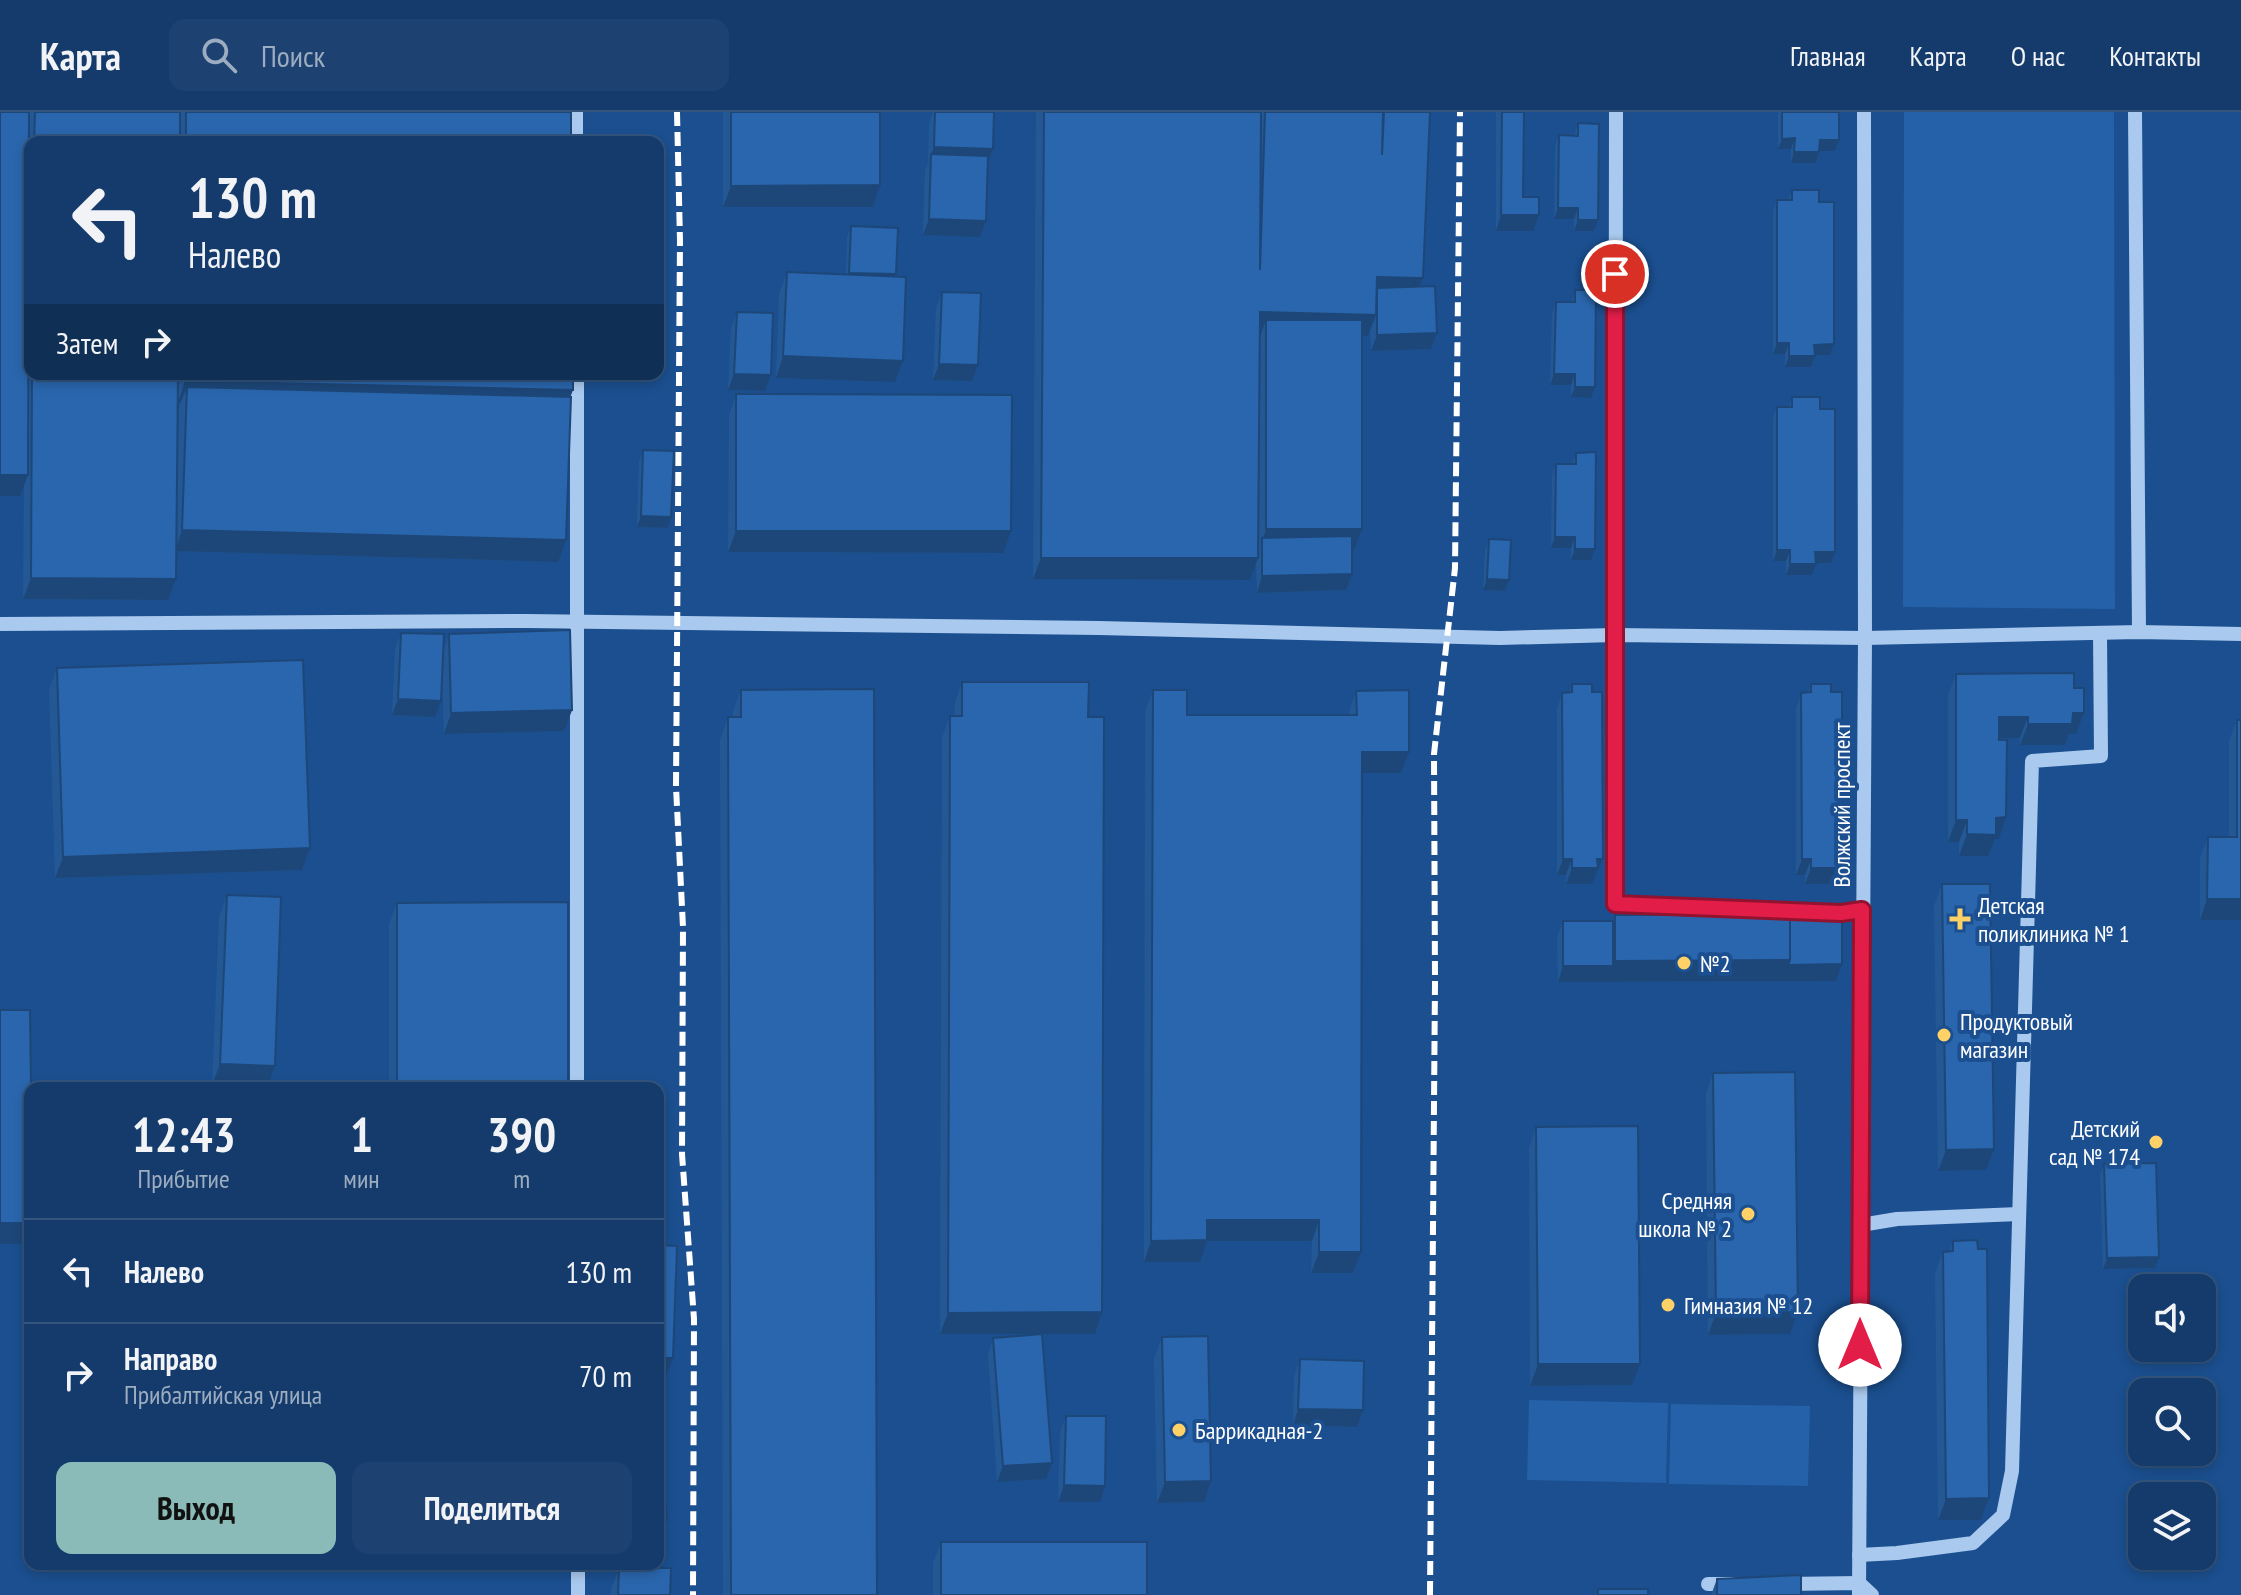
<!DOCTYPE html>
<html lang="ru">
<head>
<meta charset="utf-8">
<style>
	:root { --surface:#143b6b; --page:#1d4271; --text:#f1f3f6; --muted:#9dadc1; --line:#33557e; --accent:#8bbbb9 }
	body { margin:0; font-family:"PT Sans Narrow",sans-serif; background:var(--page); color:var(--text); height:100vh; display:flex; flex-direction:column; font-size:30px; white-space:nowrap }
	* { box-sizing:border-box; margin:0 }
	p { font-size:26px; color:var(--muted) }
	.icon { flex:none; width:44px; height:44px; fill:none; stroke:currentColor; stroke-width:2; stroke-linecap:round; stroke-linejoin:round }
	.map { position:relative; flex:1; overflow:hidden }
	.panel { position:absolute; left:24px; top:970px; width:640px; height:488px; display:flex; flex-direction:column; background:var(--surface); border-radius:16px; box-shadow:0 4px 12px #0003,0 0 0 2px var(--line) }
	.panel>* { flex:none }
	.guide { position:absolute; left:24px; top:24px; width:640px; height:244px; border-radius:16px; box-shadow:0 4px 12px #0003,0 0 0 2px var(--line); background:#143b6b; color:var(--text); overflow:hidden }
	.fabs { position:absolute; left:2128px; top:1162px; display:grid; gap:16px }
	.fabs a { display:grid; place-items:center; width:88px; height:88px; border-radius:16px; background:var(--surface); box-shadow:0 4px 12px #0003,0 0 0 2px var(--line); font-size:40px }
	.pin { position:absolute; display:grid; place-items:center; width:68px; height:68px; color:#fff; margin:-34px; border:4px solid #fff; border-radius:50%; box-shadow:0 2px 8px #0007 }
	.me { position:absolute; width:88px; margin:-44px; rotate:0deg; stroke-linejoin:round; filter:drop-shadow(0 0 6px #0008) }
	.turn { display:flex; align-items:center; gap:28px; height:168px; padding:0 32px; font-size:36px }
	.turn .icon { width:104px; height:104px; stroke-width:2.5 }
	.turn b { display:block; font-size:56px; line-height:68px }
	.then { display:flex; align-items:center; height:76px; padding:0 32px; background:#0003; gap:16px; font-size:30px }
	.eta { display:flex; justify-content:space-evenly; align-items:center; height:136px; text-align:center }
	.eta b { font-size:48px; font-weight:600; line-height:56px }
	.action { display:flex; gap:16px; margin-top:auto; padding:16px 32px }
	.action a { flex:1; height:92px; border-radius:16px; background:var(--accent); color:#111; font-size:32px; font-weight:600; line-height:92px; text-align:center }
	.action a+a { background:var(--page); color:var(--text) }
	ul { padding:0; list-style:none }
	li { display:flex; align-items:center; gap:24px; height:104px; padding:0 32px; border-top:2px solid var(--line) }
	li div { flex:1 }
	li b { display:block; font-size:30px }
	li em { font-style:normal }
	header { display:flex; align-items:center; gap:48px; box-sizing:border-box; height:112px; padding:0 40px; background:var(--surface); border-bottom:2px solid var(--line) }
	header strong { font-size:38px }
	nav { display:flex; gap:44px; margin-inline-start:auto; font-size:28px }
	.search { width:560px; height:72px; background:var(--page); display:flex; align-items:center; gap:20px; box-sizing:border-box; padding:0 28px; border-radius:16px; color:var(--muted); font-size:30px }
	.map>svg:first-child { display:block }
	.green { fill:#2461a8 }
	.lines { fill:none; stroke-linecap:round; stroke-linejoin:round }
	.minor { stroke:#a9c9ee; stroke-width:14 }
	.rail { stroke:#fff; stroke-width:6; stroke-dasharray:14 6; stroke-linecap:butt }
	.wall { fill:#245895 }
	.shaded-wall { fill:#1d4779 }
	.building { fill:#2a66ad; stroke:#1d4779; stroke-width:2 }
	.route-casing { stroke:#92132f; stroke-width:20 }
	.route { stroke:#e11d48; stroke-width:14 }
	.poi-dot { fill:#ffd166; stroke:#1b4f8f; stroke-width:3 }
	.labels { text-anchor:middle; dominant-baseline:central; stroke-width:8; stroke-linejoin:round; paint-order:stroke }
	.street-label { font-size:24px; fill:#fff; stroke:#1b4f8f }
	.poi-label { font-size:24px; fill:#fff; stroke:#1b4f8f; text-anchor:start }
</style>
</head>
<body>
<header>
<strong>Карта</strong>
<div class="search"><svg class="icon" aria-label="search" viewBox="0 0 24 24"><circle cx="10" cy="10" r="6"/><path d="M15 15l6 6"/></svg>Поиск</div>
<nav><a>Главная</a><a>Карта</a><a>О нас</a><a>Контакты</a></nav>
</header>
<div class="map">
<svg width="2241" height="1483" viewBox="0 0 2241 1483">
	<rect width="100%" height="100%" fill="#1b4f8f"/>
	<g class="green">
		<polygon points="1904,0 2114,0 2115,497 1903,495"/>
		<polygon points="1529,1288 1668,1291 1666,1371 1527,1368"/>
		<polygon points="1671,1292 1810,1294 1808,1374 1669,1372"/>
	</g>
	<g class="lines">
		<g class="minor">
			<polyline points="576,0 576,30"/>
			<polyline points="1616,0 1615,792 1841,801 1862,798"/>
			<polyline points="2135,0 2139,520"/>
			<polyline points="577,262 577,976"/>
			<polyline points="0,512 527,509 1099,516 1500,526 1615,523 1865,526 2139,520 2241,522"/>
			<polyline points="1861,1113 1897,1107 2019,1102"/>
			<polyline points="1859,1443 1897,1441 1973,1431 2003,1403 2012,1359 2032,649 2101,644 2100,521"/>
			<polyline points="578,1452 578,1483"/>
			<polyline points="1708,1472 1732,1472"/>
			<polyline points="1785,1472 1859,1471 1872,1483"/>
			<polyline points="1859,1483 1865,526 1864,0"/>
		</g>
		<g class="rail">
			<polyline points="677,0 680,129 676,675 683,815 682,1042 694,1207 693,1483"/>
			<polyline points="1430,1483 1435,870 1434,642 1455,456 1460,0"/>
		</g>
	</g>
	<g class="wall">
		<polygon points="0,0 571,0 571,30 30,30 30,262 178,262 177,365 179,296 181,290 178,290 178,262 573,262 570,285 558,450 176,439 176,467 168,488 23,487 24,373 20,384 0,384"/>
		<polygon points="723,0 880,0 880,73 873,95 723,95"/>
		<polygon points="933,0 994,0 993,37 988,50 980,125 923,123 925,58 928,51 929,11"/>
		<polygon points="1036,0 1430,0 1423,166 1420,175 1437,221 1431,237 1371,239 1370,218 1368,224 1362,224 1354,438 1352,438 1346,478 1257,481 1256,452 1250,468 1033,467"/>
		<polygon points="1496,0 1524,0 1523,85 1533,119 1496,119"/>
		<polygon points="1778,0 1839,0 1839,28 1835,39 1819,39 1816,51 1791,51 1791,37 1778,37"/>
		<polygon points="1578,11 1598,108 1594,119 1574,119 1574,107 1554,107 1555,34 1559,23 1574,24"/>
		<polygon points="1792,78 1819,90 1834,232 1830,243 1815,243 1811,255 1785,255 1785,242 1773,242 1773,99 1777,88 1788,88"/>
		<polygon points="851,114 896,162 903,249 895,270 776,266 779,182 787,160 846,162 847,125"/>
		<polygon points="1575,178 1595,275 1591,286 1571,285 1571,273 1550,273 1552,201 1556,190 1572,190"/>
		<polygon points="942,180 972,269 933,268 936,196"/>
		<polygon points="737,200 771,263 765,279 728,278 731,216"/>
		<polygon points="736,282 1003,441 728,440 729,303"/>
		<polygon points="1792,285 1820,297 1835,440 1831,451 1816,451 1812,463 1786,463 1786,449 1773,449 1773,306 1777,295 1789,295"/>
		<polygon points="643,338 671,405 668,416 637,415 639,349"/>
		<polygon points="1576,341 1595,437 1591,448 1571,448 1571,436 1551,436 1552,363 1556,352 1572,352"/>
		<polygon points="1489,427 1509,468 1505,479 1483,478 1485,438"/>
		<polygon points="401,521 444,537 449,522 572,598 564,619 444,622 442,569 435,605 392,603 395,537"/>
		<polygon points="57,556 310,736 302,758 55,766 49,578"/>
		<polygon points="1956,562 2074,576 2084,601 2076,622 2069,622 2065,633 2020,633 2020,626 1999,626 2006,705 1999,727 1995,727 1988,744 1959,744 1959,730 1948,730 1948,583"/>
		<polygon points="962,570 1095,1222 940,1222 942,625 950,604 954,604 955,591"/>
		<polygon points="1572,572 1603,747 1592,772 1566,772 1566,763 1557,763 1557,597 1562,581 1569,580"/>
		<polygon points="1811,572 1836,763 1834,763 1831,772 1805,772 1805,763 1796,763 1796,597 1801,581 1808,580"/>
		<polygon points="741,578 877,1483 723,1483 720,627 728,605 733,605 733,599"/>
		<polygon points="1153,578 1187,603 1349,603 1349,600 1356,579 1409,640 1401,661 1362,661 1353,1161 1311,1161 1312,1129 1207,1129 1200,1150 1144,1150 1145,599"/>
		<polygon points="2237,608 2241,608 2241,808 2200,808 2200,746 2208,725 2229,725 2229,629"/>
		<polygon points="1942,772 1986,1058 1938,1059 1934,794"/>
		<polygon points="227,783 267,975 212,973 219,805"/>
		<polygon points="397,791 568,976 389,976 389,812"/>
		<polygon points="1615,803 1790,808 1836,869 1558,870 1557,825 1563,809 1613,809"/>
		<polygon points="1713,961 1798,1200 1790,1222 1708,1223 1706,982"/>
		<polygon points="1536,1015 1632,1273 1530,1274 1529,1036"/>
		<polygon points="2104,1052 2155,1156 2103,1157 2100,1063"/>
		<polygon points="1953,1129 1989,1386 1981,1408 1938,1408 1935,1161 1943,1140 1949,1140"/>
		<polygon points="1162,1225 1204,1390 1157,1391 1154,1247"/>
		<polygon points="993,1226 1052,1351 1046,1367 997,1370 988,1242"/>
		<polygon points="1300,1247 1357,1315 1293,1313 1294,1264"/>
		<polygon points="1066,1304 1100,1390 1058,1390 1060,1320"/>
		<polygon points="941,1430 1147,1483 933,1483 933,1451"/>
		<polygon points="619,1456 670,1483 611,1483 611,1477"/>
		<polygon points="1717,1467 1801,1483 1711,1483"/>
	</g>
	<g class="shaded-wall">
		<polygon points="1795,26 1791,37 1778,37 1782,27"/>
		<polygon points="1820,28 1839,28 1835,39 1816,39"/>
		<polygon points="934,35 993,37 987,53 931,42 928,51"/>
		<polygon points="1794,40 1819,40 1816,51 1791,51"/>
		<polygon points="880,73 873,95 723,95 731,74"/>
		<polygon points="1558,96 1578,96 1574,107 1554,107"/>
		<polygon points="1501,103 1539,103 1533,119 1496,119"/>
		<polygon points="929,107 986,109 980,125 923,123"/>
		<polygon points="1578,108 1598,108 1594,119 1574,119"/>
		<polygon points="849,161 896,162 892,173 845,171"/>
		<polygon points="1377,165 1423,166 1415,188 1376,186"/>
		<polygon points="1260,200 1376,203 1368,224 1266,222 1266,208 1261,222 1252,222"/>
		<polygon points="1437,221 1431,237 1371,239 1377,223"/>
		<polygon points="1777,231 1789,231 1785,242 1773,242"/>
		<polygon points="1834,232 1830,243 1810,243 1814,233"/>
		<polygon points="783,244 903,249 895,270 776,266"/>
		<polygon points="1789,244 1815,244 1811,255 1785,255"/>
		<polygon points="939,252 978,253 972,269 933,268"/>
		<polygon points="734,262 771,263 765,279 728,278"/>
		<polygon points="1554,262 1575,262 1571,273 1550,273"/>
		<polygon points="185,269 573,278 565,299 187,275 181,290 178,290"/>
		<polygon points="1575,275 1595,275 1591,286 1571,285"/>
		<polygon points="0,363 28,363 20,384 0,384"/>
		<polygon points="641,404 671,405 668,416 637,415"/>
		<polygon points="1266,417 1362,417 1354,438 1262,438 1262,430"/>
		<polygon points="182,418 566,428 558,450 175,439"/>
		<polygon points="736,419 1011,419 1003,441 728,440"/>
		<polygon points="1555,425 1575,425 1571,436 1551,436"/>
		<polygon points="1575,437 1595,437 1591,448 1571,448"/>
		<polygon points="1777,438 1790,438 1786,449 1773,449"/>
		<polygon points="1815,440 1835,440 1831,451 1812,451"/>
		<polygon points="1041,446 1258,446 1250,468 1033,467"/>
		<polygon points="1790,452 1816,452 1812,463 1786,463"/>
		<polygon points="1352,462 1346,478 1257,481 1262,464"/>
		<polygon points="31,466 176,467 168,488 23,487"/>
		<polygon points="1487,467 1509,468 1505,479 1483,478"/>
		<polygon points="398,587 441,589 435,605 392,603"/>
		<polygon points="572,598 564,619 444,622 451,601"/>
		<polygon points="2073,601 2084,601 2076,622 2069,622 2065,633 2020,633 2028,612"/>
		<polygon points="1999,605 2028,605 2020,626 1991,626"/>
		<polygon points="1362,640 1409,640 1401,661 1354,661"/>
		<polygon points="2006,705 1999,727 1995,727 1988,744 1959,744 1967,722 1996,706"/>
		<polygon points="1956,708 1967,708 1959,730 1948,730"/>
		<polygon points="310,736 302,758 55,766 63,745"/>
		<polygon points="1563,747 1572,747 1566,763 1557,763"/>
		<polygon points="1597,747 1603,747 1592,772 1566,772 1572,756"/>
		<polygon points="1802,747 1811,747 1805,763 1796,763"/>
		<polygon points="1837,747 1842,747 1831,772 1805,772 1811,756"/>
		<polygon points="2207,787 2241,787 2241,808 2200,808"/>
		<polygon points="1790,848 1842,852 1836,869 1558,870 1563,854 1613,854 1615,849"/>
		<polygon points="220,952 275,954 267,975 212,973"/>
		<polygon points="1994,1037 1986,1058 1938,1059 1946,1038"/>
		<polygon points="1207,1108 1319,1108 1312,1129 1207,1129 1200,1150 1144,1150 1151,1129"/>
		<polygon points="0,1111 30,1111 30,1120 26,1132 0,1132"/>
		<polygon points="1319,1140 1361,1140 1353,1161 1311,1161"/>
		<polygon points="2159,1145 2155,1156 2103,1157 2107,1146"/>
		<polygon points="1102,1200 1095,1222 940,1222 948,1201"/>
		<polygon points="1798,1200 1790,1222 1708,1223 1716,1201"/>
		<polygon points="658,1246 673,1246 665,1267 658,1267"/>
		<polygon points="1538,1252 1640,1252 1632,1273 1530,1274"/>
		<polygon points="1298,1297 1363,1298 1357,1315 1293,1313"/>
		<polygon points="1052,1351 1046,1367 997,1370 1003,1354"/>
		<polygon points="1211,1369 1204,1390 1157,1391 1165,1370"/>
		<polygon points="1064,1373 1105,1374 1100,1390 1058,1390"/>
		<polygon points="1989,1386 1981,1408 1938,1408 1946,1387"/>
		<polygon points="667,1408 662,1424 658,1425 658,1409"/>
	</g>
	<g class="building">
		<polygon points="0,0 29,0 28,363 0,363"/>
		<polygon points="35,0 180,0 180,30 34,30"/>
		<rect x="186" y="0" width="385" height="30"/>
		<polygon points="731,0 880,0 880,73 731,74"/>
		<polygon points="935,0 994,0 993,37 934,35"/>
		<polygon points="1044,0 1261,0 1260,158 1265,0 1383,0 1382,43 1384,0 1430,0 1423,166 1377,165 1376,203 1260,200 1258,446 1041,446"/>
		<polygon points="1502,0 1524,0 1523,85 1539,85 1539,103 1501,103"/>
		<polygon points="1782,0 1839,0 1839,28 1820,28 1819,40 1794,40 1795,26 1782,27"/>
		<polygon points="1578,11 1599,12 1598,108 1578,108 1578,96 1558,96 1559,23 1578,24"/>
		<polygon points="931,42 988,44 986,109 929,107"/>
		<polygon points="1792,78 1819,78 1819,90 1834,90 1834,232 1814,233 1815,244 1789,244 1789,231 1777,231 1777,88 1792,88"/>
		<polygon points="851,114 898,116 896,162 849,161"/>
		<polygon points="787,160 906,165 903,249 783,244"/>
		<polygon points="1435,174 1437,221 1377,223 1377,176"/>
		<polygon points="1575,178 1596,178 1595,275 1575,275 1575,262 1554,262 1556,190 1575,190"/>
		<polygon points="942,180 981,181 978,253 939,252"/>
		<polygon points="737,200 773,201 771,263 734,262"/>
		<rect x="1266" y="208" width="96" height="209"/>
		<polygon points="32,262 178,262 176,467 31,466"/>
		<polygon points="186,262 573,262 573,278 185,269"/>
		<polygon points="187,275 571,285 566,428 182,418"/>
		<polygon points="736,282 1012,283 1011,419 736,419"/>
		<polygon points="1792,285 1820,285 1820,297 1835,297 1835,440 1815,440 1816,452 1790,452 1790,438 1777,438 1777,295 1792,295"/>
		<polygon points="643,338 674,339 671,405 641,404"/>
		<polygon points="1596,340 1595,437 1575,437 1575,425 1555,425 1556,352 1576,352 1576,341"/>
		<polygon points="1352,424 1352,462 1262,464 1262,426"/>
		<polygon points="1489,427 1511,428 1509,468 1487,467"/>
		<polygon points="570,518 572,598 451,601 449,522"/>
		<polygon points="401,521 444,522 441,589 398,587"/>
		<polygon points="303,548 310,736 63,745 57,556"/>
		<polygon points="2074,561 2074,576 2084,576 2084,601 2073,601 2072,612 2028,612 2028,605 1999,605 1999,628 2007,628 2006,705 1996,706 1996,723 1967,722 1967,708 1956,708 1956,562"/>
		<polygon points="962,570 1089,570 1088,605 1104,605 1102,1200 948,1201 950,604 962,604"/>
		<polygon points="1572,572 1592,572 1592,580 1602,580 1603,747 1597,747 1598,756 1572,756 1572,747 1563,747 1562,581 1572,580"/>
		<polygon points="1811,572 1831,572 1831,580 1842,580 1842,747 1837,747 1837,756 1811,756 1811,747 1802,747 1801,581 1811,580"/>
		<polygon points="874,577 877,1483 731,1483 728,605 741,605 741,578"/>
		<polygon points="1153,578 1187,578 1187,603 1357,603 1356,579 1409,578 1409,640 1362,640 1361,1140 1319,1140 1319,1108 1207,1108 1207,1128 1151,1129"/>
		<polygon points="2237,608 2241,608 2241,787 2207,787 2208,725 2237,725"/>
		<polygon points="1942,772 1990,772 1994,1037 1946,1038"/>
		<polygon points="227,783 281,785 275,954 220,952"/>
		<polygon points="568,790 568,976 397,976 397,791"/>
		<polygon points="1615,803 1790,803 1790,848 1615,849"/>
		<polygon points="1842,807 1842,852 1788,853 1790,848 1790,808"/>
		<rect x="1563" y="809" width="50" height="45"/>
		<polygon points="0,898 30,898 31,976 30,976 30,1111 0,1111"/>
		<polygon points="1795,960 1798,1200 1716,1201 1713,961"/>
		<polygon points="298,970 386,974 386,976 297,976"/>
		<polygon points="1638,1014 1640,1252 1538,1252 1536,1015"/>
		<polygon points="2156,1051 2159,1145 2107,1146 2104,1052"/>
		<polygon points="1977,1128 1978,1137 1987,1137 1989,1386 1946,1387 1943,1140 1953,1139 1953,1129"/>
		<polygon points="658,1133 677,1134 673,1246 658,1246"/>
		<polygon points="1042,1222 1052,1351 1003,1354 993,1226"/>
		<polygon points="1208,1224 1211,1369 1165,1370 1162,1225"/>
		<polygon points="1300,1247 1364,1249 1363,1298 1298,1297"/>
		<polygon points="1066,1304 1106,1304 1105,1374 1064,1373"/>
		<polygon points="662,1358 667,1408 658,1409 658,1359"/>
		<rect x="941" y="1430" width="206" height="53"/>
		<polygon points="619,1456 671,1456 670,1483 618,1483"/>
		<polygon points="1801,1463 1801,1483 1717,1483 1717,1467"/>
		<rect x="1598" y="1477" width="50" height="6"/>
	</g>
	<g class="lines">
		<defs>
			<polyline id="route" points="1615,162 1615,792 1841,801 1862,798 1860,1233"/>
		</defs>
		<use href="#route" class="route-casing"/>
		<use href="#route" class="route"/>
	</g>
	<g class="poi-dot">
		<path d="M1956 795h8v8h8v8h-8v8h-8v-8h-8v-8h8z"/>
		<circle cx="1684" cy="851" r="8"/>
		<circle cx="1944" cy="923" r="8"/>
		<circle cx="2156" cy="1030" r="8"/>
		<circle cx="1748" cy="1102" r="8"/>
		<circle cx="1668" cy="1193" r="8"/>
		<circle cx="1179" cy="1318" r="8"/>
	</g>
	<g class="labels">
		<g class="street-label">
			<text transform="translate(1841 693) rotate(-90)">Волжский проспект</text>
		</g>
		<g class="poi-label">
			<text x="1978" y="793">Детская<tspan x="1978" dy="28">поликлиника № 1</tspan></text>
			<text x="1700" y="851">№2</text>
			<text x="1960" y="909">Продуктовый<tspan x="1960" dy="28">магазин</tspan></text>
			<text x="2140" y="1016" text-anchor="end">Детский<tspan x="2140" dy="28">сад № 174</tspan></text>
			<text x="1732" y="1088" text-anchor="end">Средняя<tspan x="1732" dy="28">школа № 2</tspan></text>
			<text x="1684" y="1193">Гимназия № 12</text>
			<text x="1195" y="1318">Баррикадная-2</text>
		</g>
	</g>
</svg>
<div class="fabs">
<a><svg class="icon" aria-label="sound" viewBox="0 0 24 24"><path d="M4 9h4l5-4v14l-5-4H4zM17 9q2 3 0 6"/></svg></a>
<a><svg class="icon" aria-label="search" viewBox="0 0 24 24"><circle cx="10" cy="10" r="6"/><path d="M15 15l6 6"/></svg></a>
<a><svg class="icon" aria-label="layers" viewBox="0 0 24 24"><path d="M12 4l9 5-9 5-9-5zM3 14l9 5 9-5"/></svg></a>
</div>
<div class="pin" style="left:1615px;top:162px;background:#d93025"><svg class="icon" aria-label="arrive" viewBox="0 0 24 24"><path d="M6 21V4h12l-3 4 3 4H6"/></svg></div>
<svg class="me" style="left:1860px;top:1233px" viewBox="-20 -20 40 40"><circle r="19" fill="#fff"/><path d="M0-13L10 11 0 6-10 11z" fill="#e11d48"/></svg>
<div class="guide">
<div class="turn"><svg class="icon" aria-label="left" viewBox="0 0 24 24"><path d="M17 20v-9H6M10 6l-5 5 5 5"/></svg><div><b>130 m</b>Налево</div></div>
<div class="then">Затем<svg class="icon" aria-label="right" viewBox="0 0 24 24"><path d="M7 20v-9h11M14 6l5 5-5 5"/></svg></div>
</div>
<section class="panel">
<div class="eta">
<div><b>12:43</b><p>Прибытие</p></div>
<div><b>1</b><p>мин</p></div>
<div><b>390</b><p>m</p></div>
</div>
<ul>
<li><svg class="icon" aria-label="left" viewBox="0 0 24 24"><path d="M17 20v-9H6M10 6l-5 5 5 5"/></svg><div><b>Налево</b></div><em>130 m</em></li>
<li><svg class="icon" aria-label="right" viewBox="0 0 24 24"><path d="M7 20v-9h11M14 6l5 5-5 5"/></svg><div><b>Направо</b><p>Прибалтийская улица</p></div><em>70 m</em></li>
</ul>
<div class="action"><a>Выход</a><a>Поделиться</a></div>
</section>
</div>
</body>
</html>
